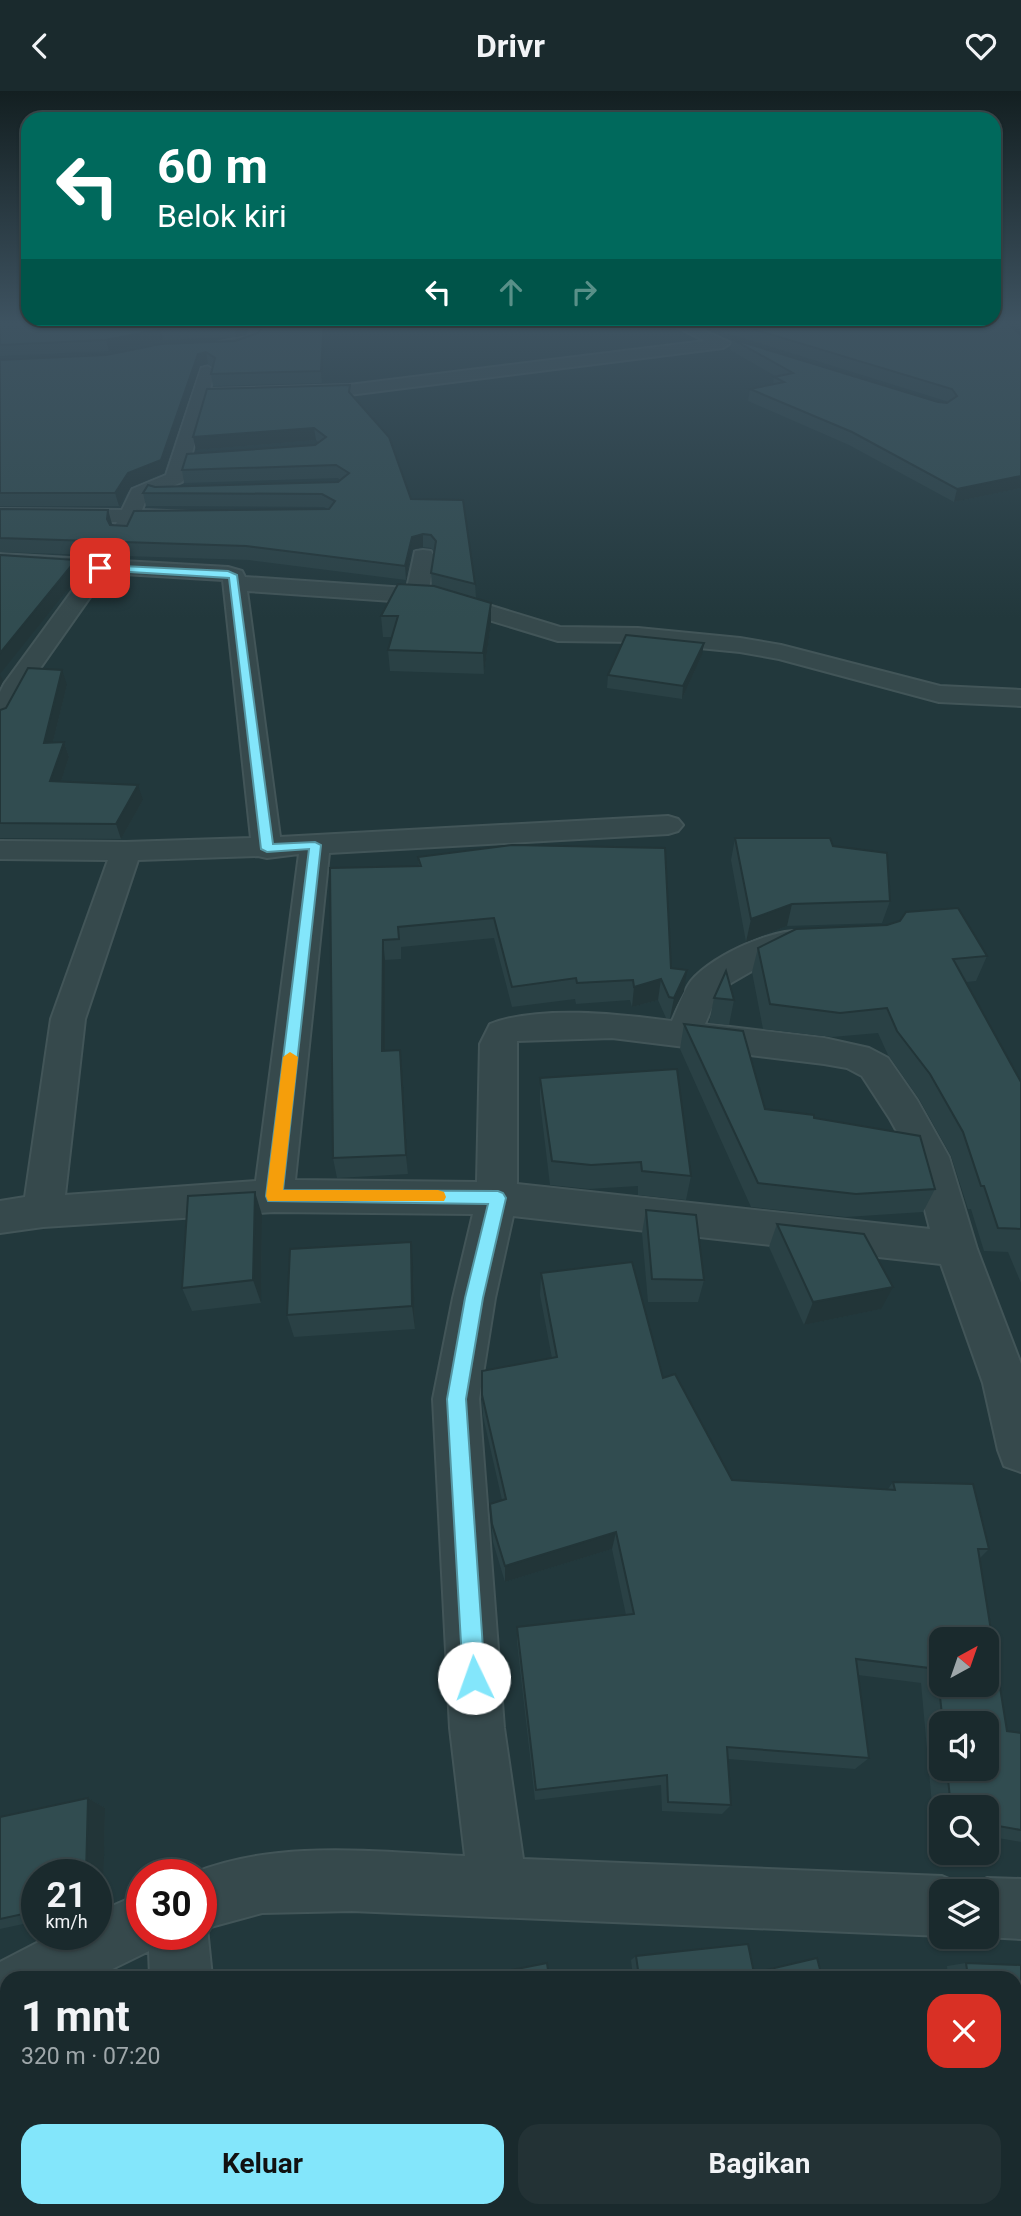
<!DOCTYPE html>
<html lang="id">
<head>
<meta charset="utf-8">
<style>
	:root { --surface:#1a2a2d; --page:#233235; --text:#f1f3f6; --muted:#9fa7aa; --line:#384649; --accent:#83e6fb }
	body { margin:0; font-family:Roboto,sans-serif; background:var(--page); color:var(--text); height:100vh; display:flex; flex-direction:column; font-size:26px; white-space:nowrap }
	* { box-sizing:border-box; margin:0 }
	p { font-size:23px; color:var(--muted) }
	.icon { flex:none; width:38px; height:38px; fill:none; stroke:currentColor; stroke-width:2; stroke-linecap:round; stroke-linejoin:round }
	.map { position:relative; flex:1; overflow:hidden }
	.panel { position:absolute; left:0px; top:1880px; width:1022px; height:247px; display:flex; flex-direction:column; background:var(--surface); border-radius:21px 21px 0 0; box-shadow:0 2px 5px #0004,0 0 0 2px var(--line) }
	.panel>* { flex:none }
	.hud { position:absolute; left:21px; top:21px; width:980px; height:214px; border-radius:21px; box-shadow:0 2px 5px #0004,0 0 0 2px var(--line); background:#00695c; color:#fff; overflow:hidden }
	.needle { width:46px; rotate:40deg }
	.fabs { position:absolute; left:929px; top:1536px; display:grid; gap:14px }
	.fabs a { display:grid; place-items:center; width:70px; height:70px; border-radius:14px; background:var(--surface); box-shadow:0 2px 5px #0004,0 0 0 2px var(--line); font-size:35px }
	.speed { position:absolute; left:21px; top:1768px; display:flex; gap:14px; font-size:35px; font-weight:700; text-align:center }
	.speed>* { display:grid; place-content:center; width:91px; height:91px; border-radius:50%; background:var(--surface); box-shadow:0 2px 5px #0004,0 0 0 2px var(--line); line-height:1 }
	.speed small { font-size:18px; font-weight:400 }
	.speed .limit { border:10px solid #d22; background:#fff; color:#111 }
	.pin { position:absolute; display:grid; place-items:center; width:60px; height:60px; color:#fff; margin:-30px; border-radius:14px; box-shadow:0 4px 10px #0006 }
	.me { position:absolute; width:77px; margin:-38px; rotate:357deg; stroke-linejoin:round; filter:drop-shadow(0 0 5px #0008) }
	.turn { display:flex; align-items:center; gap:24px; height:147px; padding:0 21px; font-size:32px }
	.turn .icon { width:91px; height:91px; stroke-width:2.5 }
	.turn b { display:block; font-size:49px; line-height:60px }
	.lanes { display:flex; align-items:center; height:66px; padding:0 21px; background:#0003; justify-content:center; gap:35px; direction:ltr }
	.lanes .off { opacity:.35 }
	.round { display:grid; place-items:center; flex:none; width:74px; height:74px; border-radius:21px; background:var(--page) }
	.summary { display:flex; align-items:center; justify-content:space-between; height:119px; padding:0 21px }
	h1 { font-size:42px; font-weight:700; line-height:52px }
	.cta { display:flex; gap:14px; margin-top:auto; padding:14px 21px }
	.cta a { flex:1; height:80px; border-radius:21px; background:var(--accent); color:#111; font-size:28px; font-weight:700; line-height:80px; text-align:center }
	.cta a+a { background:var(--page); color:var(--text) }
	header { display:flex; justify-content:space-between; align-items:center; height:91px; padding:0 21px; background:var(--surface); font-size:32px; font-weight:700 }
	.map>svg:first-child { display:block }
	.lines { fill:none; stroke-linecap:round; stroke-linejoin:round }
	.street-casing { stroke:#425558; stroke-width:4 }
	.street { fill:#36494c; fill-rule:evenodd }
	.wall { fill:#2a4145; fill-rule:evenodd }
	.shaded-wall { fill:#223538 }
	.building { fill:#314c50; stroke:#223538; stroke-width:2; fill-rule:evenodd }
	.route { fill:#83e6fb; stroke:#5596a3; stroke-width:2 }
	.slow { fill:#f59e0b }
</style>
</head>
<body>
<header><svg class="icon" aria-label="back" viewBox="0 0 24 24"><path d="M15 5l-7 7 7 7"/></svg>Drivr<svg class="icon" aria-label="heart" viewBox="0 0 24 24"><path d="M12 20l-8-8c-3-5 5-10 8-4 3-6 11-1 8 4z"/></svg></header>
<div class="map">
<svg width="1021" height="2125" viewBox="0 0 1021 2125">
	<rect width="100%" height="100%" fill="#22383c"/>
	<g class="lines">
		<defs>
			<g id="street">
				<path d="M254,230H268C266,237 263,245 257,250C247,260 214,267 203,257L206,254L243,246Z"/>
				<polygon points="665,230 683,230 731,252 723,257 349,304 207,308 185,387 182,391 147,406 142,419 192,421 195,425 192,429 137,431 132,439 118,439 115,435 117,431 0,430 0,418 122,419 132,398 166,384 201,277 207,275 215,280 210,298 349,294 705,250"/>
				<path d="M423,459L431,460L434,465L429,499L446,501L560,536L638,537L740,547L781,554L940,595L1021,599V615L939,611L779,568L740,561L638,551L558,550L436,513L247,500L280,746L668,725L678,728L683,734L678,740L668,743L329,762L295,1089L477,1091L480,953L490,933C540,914 618,923 672,930C678,917 683,901 691,890C713,863 782,832 815,841L820,848L815,855L783,862L731,892L718,903L705,933L824,947L869,957L888,967L917,1009L949,1066L977,1158L1021,1273V1381L1004,1375L998,1359L983,1292L941,1173L513,1125L495,1207L479,1308L504,1637L523,1768L942,1785L963,1794L965,1798L987,1787L1021,1788V1848L985,1846L987,1801H942V1845L352,1820L262,1822L207,1837L212,1886H150L149,1860L96,1886H7V1931L0,1934V1871L54,1843H96V1822L142,1802V1843H201V1783H191C276,1748 374,1761 465,1765L450,1637L433,1308L453,1207L473,1123L274,1121L43,1136L0,1142V1110L25,1106L51,928L108,769L0,768V750L126,751L251,747L223,489L107,482L29,593L9,631L0,633V601L4,593L86,481L0,475V463L228,476L242,480L245,486L407,497L415,460ZM299,763L256,1090L65,1104L85,928L138,769L258,765L267,767ZM612,947L824,973L847,977L862,985L890,1028L911,1066L930,1138L517,1093V950Z"/>
				<rect x="153" y="2119" width="68" height="6"/>
			</g>
		</defs>
		<use href="#street" class="street-casing"/>
		<use href="#street" class="street"/>
	</g>
	<g class="wall">
		<polygon points="0,229 252,229 246,244 236,246 163,249 109,260 0,265"/>
		<polygon points="267,229 326,229 322,292 213,295 211,283 213,276 208,273 200,275 164,382 131,396 119,415 0,415 0,269 106,264 235,250 258,242 267,232"/>
		<polygon points="685,229 811,229 824,236 854,236 1021,244 1021,397 954,411 849,354 748,310 750,298 773,293 774,286 777,286 730,259 732,248 938,311 947,312 949,311"/>
		<polygon points="1008,229 1021,229 1021,240"/>
		<polygon points="351,304 411,408 475,493 476,507 491,532 484,583 390,580 388,559 392,546 383,546 381,525 432,495 431,482 434,461 431,457 423,456 412,459 406,489 249,469 0,461 0,418 108,419 112,434 127,435 327,418 324,416 146,415 143,402 155,396 338,391 340,389 338,387 184,392 182,379 315,354 318,351 316,349 196,359"/>
		<polygon points="702,564 682,608 607,597 608,584"/>
		<polygon points="67,594 53,651 64,651 69,666 61,691 143,709 121,748 0,747 0,619"/>
		<polygon points="735,747 833,755 890,810 882,832 787,835 746,851 731,769"/>
		<polygon points="418,766 671,877 684,900 670,927 666,927 658,909 632,916 630,909 576,913 575,908 512,916 494,847 401,856 401,868 385,869 385,960 400,959 402,979 408,1083 337,1087 333,1067 330,777 419,775"/>
		<polygon points="758,857 987,865 976,890 966,891 1021,991 1021,1192 1008,1161 984,1160 971,1118 968,1118 951,1065 919,1008 888,964 878,942 832,946 763,938 752,881"/>
		<polygon points="714,907 734,909 729,934 709,932"/>
		<polygon points="684,933 765,1018 814,1027 935,1098 923,1121 846,1126 751,1116 680,958"/>
		<polygon points="540,987 691,1085 686,1109 638,1104 638,1095 589,1098 550,1094 540,1011"/>
		<polygon points="646,1119 704,1189 698,1211 648,1211 642,1142"/>
		<polygon points="262,1124 261,1212 192,1220 182,1197"/>
		<polygon points="777,1133 881,1218 804,1234 769,1156"/>
		<polygon points="413,1174 415,1238 294,1246 287,1224"/>
		<path d="M541,1182L663,1287L732,1389L888,1398L893,1391L989,1458L980,1467L1007,1640L1021,1642V1751L987,1745V1717H942V1737L934,1736L921,1592L858,1584L869,1667L855,1678L728,1668L731,1714L722,1723L662,1720L661,1694L535,1709L517,1551V1536L626,1524L612,1458L505,1491L493,1451L490,1413L502,1409L483,1325L482,1304L552,1267L540,1204ZM942,1633H987V1678H942Z"/>
		<polygon points="88,1707 105,1717 103,1814 96,1816 96,1783 37,1783 37,1830 0,1838 0,1726"/>
		<polygon points="636,1865 754,1882 822,1886 633,1886 631,1869"/>
		<polygon points="966,1872 1015,1886 948,1886 947,1875"/>
		<polygon points="595,2119 1004,2119 1005,2125 596,2125"/>
	</g>
	<g class="shaded-wall">
		<polygon points="246,229 252,229 246,244 236,246 234,235"/>
		<polygon points="324,229 326,229 322,292 321,280"/>
		<polygon points="161,238 163,249 109,260 106,249"/>
		<polygon points="206,261 208,273 200,275 164,382 131,396 119,415 115,402 128,382 198,263"/>
		<polygon points="314,337 316,349 196,359 193,346"/>
		<polygon points="1021,385 1021,397 954,411 957,398"/>
		<polygon points="108,419 112,433 110,442 107,428"/>
		<polygon points="423,443 423,456 412,459 406,489 405,475 412,446"/>
		<polygon points="76,469 80,483 0,583 3,590 0,596 0,562"/>
		<polygon points="491,512 491,532 484,583 483,562"/>
		<polygon points="704,552 702,564 682,608 683,595"/>
		<polygon points="62,579 67,594 49,667 44,652"/>
		<polygon points="64,651 69,666 56,706 50,690"/>
		<polygon points="138,694 143,709 121,748 116,733"/>
		<polygon points="792,813 787,835 746,851 751,828"/>
		<polygon points="383,849 385,869 385,980 382,960"/>
		<polygon points="687,879 684,900 670,927 674,907"/>
		<polygon points="661,888 658,909 632,916 634,896"/>
		<polygon points="400,959 402,979 408,1083 406,1064"/>
		<polygon points="255,1101 262,1124 261,1212 253,1189"/>
		<polygon points="411,1151 413,1174 415,1238 412,1215"/>
		<polygon points="893,1196 881,1218 804,1234 813,1211"/>
		<polygon points="616,1441 612,1458 505,1491 505,1475"/>
		<polygon points="88,1707 105,1717 103,1814 96,1812 96,1783 86,1783"/>
		<polygon points="157,2119 169,2119 157,2125"/>
		<rect x="361" y="2119" width="7" height="6"/>
	</g>
	<g class="building">
		<polygon points="0,229 246,229 244,232 234,235 161,238 106,249 0,254"/>
		<polygon points="267,229 324,229 321,280 211,283 215,267 206,261 198,263 161,369 128,382 115,402 0,402 0,269 106,264 161,253 235,250 258,242 267,232"/>
		<polygon points="723,229 811,229 824,236 848,233 854,236 905,229 1003,229 1021,244 1021,385 957,398 852,341 750,298 784,291 774,286 793,282 732,248 938,311 947,312 957,305 952,298"/>
		<polygon points="350,294 349,301 389,346 411,408 463,409 475,493 431,482 436,450 431,444 423,443 412,446 405,475 246,455 0,447 0,418 108,419 107,428 110,434 127,435 134,420 329,418 335,410 322,403 143,402 148,394 155,396 338,391 349,382 336,374 182,379 187,363 315,354 326,346 314,337 193,346 207,298"/>
		<polygon points="0,464 76,469 0,562"/>
		<polygon points="398,493 434,495 491,512 483,562 388,559 398,525 381,525"/>
		<polygon points="626,544 704,552 683,595 608,584"/>
		<polygon points="28,577 62,579 44,652 64,651 50,690 138,694 116,733 0,732 0,619 6,617"/>
		<polygon points="735,747 830,747 833,755 887,762 890,810 792,813 751,828"/>
		<polygon points="512,754 665,757 671,877 687,879 674,907 669,906 661,888 634,896 633,889 577,892 576,887 512,896 494,827 398,836 399,848 383,849 382,960 400,959 406,1064 333,1067 330,777 421,775 418,766"/>
		<polygon points="958,817 987,865 953,868 1021,991 1021,1138 998,1137 984,1095 981,1095 963,1041 930,983 897,940 887,917 840,922 770,913 758,857 796,838 887,834 900,830 906,821"/>
		<polygon points="726,880 734,909 714,907"/>
		<polygon points="684,933 743,940 765,1018 814,1024 814,1027 920,1045 935,1098 856,1103 758,1092"/>
		<polygon points="677,978 691,1085 642,1080 641,1071 591,1074 552,1070 540,987"/>
		<polygon points="255,1101 253,1189 182,1197 188,1105"/>
		<polygon points="646,1119 696,1124 704,1189 652,1188"/>
		<polygon points="777,1133 864,1143 893,1196 813,1211"/>
		<polygon points="411,1151 412,1215 287,1224 290,1158"/>
		<path d="M632,1171L663,1287L675,1283L732,1389L895,1399L893,1391L973,1393L989,1458H978L1007,1640L1021,1642V1739L987,1733V1717H951L947,1678H987V1633H943L937,1578L856,1568L869,1667L727,1656L731,1714L668,1711L667,1684L536,1699L517,1536L634,1523L616,1441L505,1475L492,1433L490,1413L506,1408L482,1304V1280L557,1266L541,1182ZM942,1549H987V1594H942Z"/>
		<polygon points="88,1707 86,1783 37,1783 37,1820 0,1828 0,1726"/>
		<polygon points="748,1853 754,1882 817,1867 822,1886 639,1886 636,1865"/>
		<polygon points="547,1872 549,1886 476,1886"/>
		<polygon points="966,1872 1021,1874 1021,1984 1015,1984 1015,1886 968,1886"/>
		<polygon points="67,2119 157,2119 157,2125 68,2125"/>
		<polygon points="260,2119 361,2119 361,2125 259,2125"/>
		<polygon points="599,2119 1004,2119 1005,2125 599,2125"/>
	</g>
	<linearGradient id="sky" x2="0" y2="1"><stop stop-color="#131f21"/><stop offset="0.44" stop-color="#3e5361"/><stop offset="1" stop-color="#3e5361" stop-opacity="0"/></linearGradient>
	<rect width="1021" height="527" fill="url(#sky)"/>
	<polygon class="route" points="100,474 228,480 237,484 273,753 315,751 321,754 283,1099 498,1100 503,1102 506,1107 483,1207 466,1308 485,1587 482,1595 474,1598 466,1595 463,1587 447,1308 465,1207 488,1113 268,1110 266,1105 309,758 267,761 261,758 229,487 97,479 97,475"/>
	<polygon class="slow" points="290,961 298,966 283,1099 438,1099 444,1101 446,1106 444,1110 268,1110 266,1105 283,966"/>
</svg>
<div class="fabs">
<a><svg class="needle" viewBox="-14 -14 28 28"><path d="M0-13l5 13h-10z" fill="#e53935"/><path d="M0 13l5-13h-10z" fill="#9fa7aa"/></svg></a>
<a><svg class="icon" aria-label="sound" viewBox="0 0 24 24"><path d="M4 9h4l5-4v14l-5-4H4zM17 9q2 3 0 6"/></svg></a>
<a><svg class="icon" aria-label="search" viewBox="0 0 24 24"><circle cx="10" cy="10" r="6"/><path d="M15 15l6 6"/></svg></a>
<a><svg class="icon" aria-label="layers" viewBox="0 0 24 24"><path d="M12 4l9 5-9 5-9-5zM3 14l9 5 9-5"/></svg></a>
</div>
<div class="speed"><div>21<small>km/h</small></div><div class="limit">30</div></div>
<div class="pin" style="left:100px;top:477px;background:#d93025"><svg class="icon" aria-label="arrive" viewBox="0 0 24 24"><path d="M6 21V4h12l-3 4 3 4H6"/></svg></div>
<svg class="me" style="left:474px;top:1587px" viewBox="-20 -20 40 40"><circle r="19" fill="#fff"/><path d="M0-13L10 11 0 6-10 11z" fill="#83e6fb"/></svg>
<div class="hud">
<div class="turn"><svg class="icon" aria-label="left" viewBox="0 0 24 24"><path d="M17 20v-9H6M10 6l-5 5 5 5"/></svg><div><b>60 m</b>Belok kiri</div></div>
<div class="lanes"><svg class="icon" aria-label="left" viewBox="0 0 24 24"><path d="M17 20v-9H6M10 6l-5 5 5 5"/></svg><svg class="icon off" aria-label="ahead" viewBox="0 0 24 24"><path d="M12 20V5M6 11l6-6 6 6"/></svg><svg class="icon off" aria-label="right" viewBox="0 0 24 24"><path d="M7 20v-9h11M14 6l5 5-5 5"/></svg></div>
</div>
<section class="panel">
<div class="summary"><div><h1>1 mnt</h1><p>320 m · 07:20</p></div><a class="round" style="background:#d93025;color:#fff"><svg class="icon" aria-label="close" viewBox="0 0 24 24"><path d="M6 6l12 12M18 6L6 18"/></svg></a></div>
<div class="cta"><a>Keluar</a><a>Bagikan</a></div>
</section>
</div>
</body>
</html>
